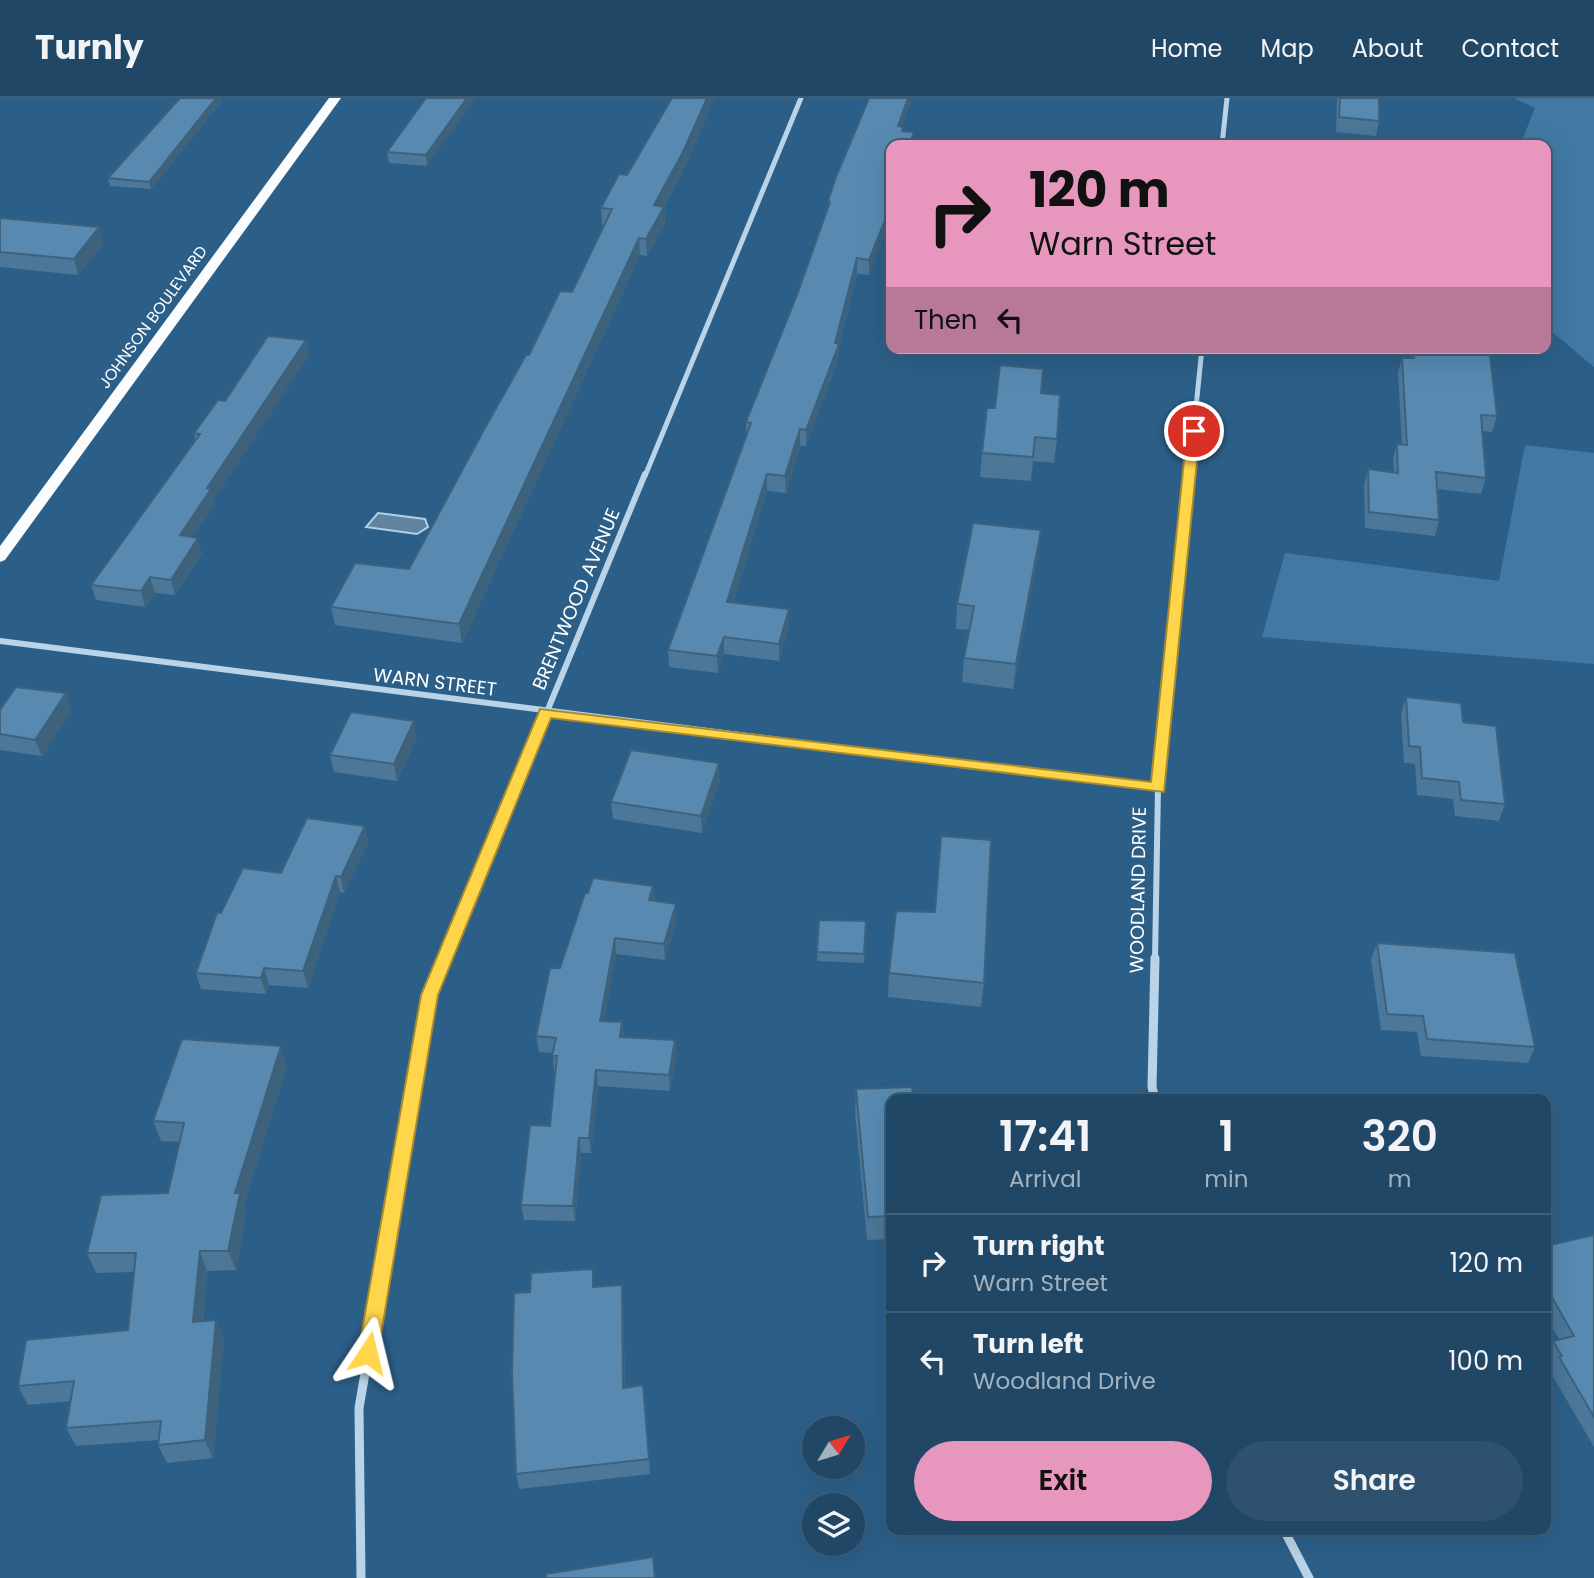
<!DOCTYPE html>
<html lang="en">
<head>
<meta charset="utf-8">
<style>
	:root { --surface:#214766; --page:#2d516f; --text:#f1f3f6; --muted:#a2b2bf; --line:#3e5f7a; --accent:#e797bd }
	body { margin:0; font-family:Poppins,sans-serif; background:var(--page); color:var(--text); height:100vh; display:flex; flex-direction:column; font-size:26px; white-space:nowrap }
	* { box-sizing:border-box; margin:0 }
	p { font-size:23px; color:var(--muted) }
	.icon { flex:none; width:38px; height:38px; fill:none; stroke:currentColor; stroke-width:2; stroke-linecap:round; stroke-linejoin:round }
	.map { position:relative; flex:1; overflow:hidden }
	.panel { position:absolute; left:886px; top:996px; width:665px; height:441px; display:flex; flex-direction:column; background:var(--surface); border-radius:14px; box-shadow:0 7px 28px #0002,0 0 0 2px var(--line) }
	.panel>* { flex:none }
	.hud { position:absolute; left:886px; top:42px; width:665px; height:214px; border-radius:14px; box-shadow:0 7px 28px #0002,0 0 0 2px var(--line); background:#e797bd; color:#111; overflow:hidden }
	.needle { width:46px; rotate:52deg }
	.tools { position:absolute; left:802px; top:1318px; display:grid; gap:14px }
	.tools a { display:grid; place-items:center; width:63px; height:63px; border-radius:50%; background:var(--surface); box-shadow:0 7px 28px #0002,0 0 0 2px var(--line); font-size:35px }
	.pin { position:absolute; display:grid; place-items:center; width:60px; height:60px; color:#fff; margin:-30px; border:4px solid #fff; border-radius:50%; box-shadow:0 2px 7px #0007 }
	.me { position:absolute; width:77px; margin:-38px; rotate:10deg; stroke-linejoin:round; filter:drop-shadow(0 0 5px #0008) }
	.turn { display:flex; align-items:center; gap:24px; height:147px; padding:0 28px; font-size:32px }
	.turn .icon { width:91px; height:91px; stroke-width:2.5 }
	.turn b { display:block; font-size:49px; line-height:60px }
	.then { display:flex; align-items:center; height:66px; padding:0 28px; background:#0003; gap:14px; font-size:26px }
	.eta { display:flex; justify-content:space-evenly; align-items:center; height:119px; text-align:center }
	.eta b { font-size:42px; font-weight:600; line-height:49px }
	.cta { display:flex; gap:14px; margin-top:auto; padding:14px 28px }
	.cta a { flex:1; height:80px; border-radius:42px; background:var(--accent); color:#111; font-size:28px; font-weight:600; line-height:80px; text-align:center }
	.cta a+a { background:var(--page); color:var(--text) }
	ul { padding:0; list-style:none }
	li { display:flex; align-items:center; gap:21px; height:98px; padding:0 28px; border-top:2px solid var(--line) }
	li div { flex:1 }
	li b { display:block; font-size:26px }
	li em { font-style:normal }
	header { display:flex; align-items:center; gap:42px; box-sizing:border-box; height:98px; padding:0 35px; background:var(--surface); border-bottom:2px solid var(--line) }
	header strong { font-size:33px }
	nav { display:flex; gap:38px; margin-inline-start:auto; font-size:24px }
	.map>svg:first-child { display:block }
	.green { fill:#4179a4 }
	.water { fill:#60839e; stroke:#aed0e8; stroke-width:2 }
	.lines { fill:none; stroke-linecap:round; stroke-linejoin:round }
	.minor-far2 { stroke:#b9d4e8; stroke-width:5 }
	.minor-far1 { stroke:#b9d4e8; stroke-width:6 }
	.minor { stroke:#b9d4e8; stroke-width:9 }
	.primary { fill:#fafcfe; fill-rule:evenodd }
	.wall { fill:#4c7798 }
	.shaded-wall { fill:#3e617c }
	.building { fill:#588ab1; stroke:#3e617c; stroke-width:2 }
	.route { fill:#ffd54a; stroke:#a68a30; stroke-width:2 }
	.labels { text-anchor:middle; dominant-baseline:central; stroke-width:5; stroke-linejoin:round; paint-order:stroke }
	.far-street-label { font-size:16px; fill:#fff; stroke:#2c5f88 }
	.street-label { font-size:19px; fill:#fff; stroke:#2c5f88 }
</style>
</head>
<body>
<header>
<strong>Turnly</strong>
<nav><a>Home</a><a>Map</a><a>About</a><a>Contact</a></nav>
</header>
<div class="map">
<svg width="1594" height="1480" viewBox="0 0 1594 1480">
	<rect width="100%" height="100%" fill="#2c5f88"/>
	<g class="green">
		<polygon points="1514,0 1594,0 1594,269 1545,228 1545,47 1520,47 1535,10"/>
		<polygon points="1525,347 1594,355 1594,566 1262,539 1285,455 1499,483"/>
	</g>
	<polygon class="water" points="378,415 425,421 428,429 417,436 366,429"/>
	<g class="lines">
		<g class="minor-far2">
			<polyline points="1222,47 1227,0"/>
			<polyline points="645,378 801,0"/>
			<polyline points="1189,378 1202,250"/>
		</g>
		<g class="minor-far1">
			<polyline points="0,543 1158,690"/>
			<polyline points="445,861 645,376"/>
			<polyline points="1155,861 1158,690 1189,376"/>
		</g>
		<g class="minor">
			<polyline points="1155,860 1152,989 1155,1001"/>
			<polyline points="1284,1432 1309,1480"/>
			<polyline points="361,1480 359,1310 430,897 445,860"/>
		</g>
		<polygon class="primary" points="329,0 341,0 5,462 0,464 0,448"/>
	</g>
	<g class="wall">
		<polygon points="180,0 220,0 221,4 151,91 110,88 108,80"/>
		<polygon points="426,0 427,68 389,65 387,54"/>
		<polygon points="869,0 911,0 911,4 902,29 903,29 903,33 891,47 869,177 857,176 839,248 838,262 806,348 800,348 786,395 767,393 733,505 789,528 779,563 724,556 718,575 669,569 668,552 746,339 746,324 797,197 828,112 828,103"/>
		<polygon points="1337,0 1379,0 1379,23 1376,38 1336,34"/>
		<polygon points="710,10 684,71 664,109 665,126 647,158 640,157 462,545 335,527 331,509 409,471 529,257 572,194 604,127 602,127 601,110 627,77"/>
		<polygon points="0,120 104,145 78,177 0,169"/>
		<polygon points="306,242 309,257 214,401 215,406 193,439 202,455 175,497 155,495 145,509 96,502 91,487 195,342 194,335 225,303"/>
		<polygon points="1414,250 1489,250 1497,318 1492,334 1482,333 1486,380 1481,396 1437,391 1439,422 1435,438 1365,430 1364,387 1368,371 1394,374 1393,361 1397,346 1402,346 1398,275 1402,260 1412,260"/>
		<polygon points="1041,295 1057,341 1054,365 1033,363 1031,383 980,379 982,355 995,310"/>
		<polygon points="1038,457 1013,591 962,584 964,560 970,532 956,531 957,506"/>
		<polygon points="1406,599 1463,624 1505,706 1499,723 1455,718 1453,701 1417,697 1415,666 1404,665 1401,616"/>
		<polygon points="0,612 72,612 42,658 0,652"/>
		<polygon points="417,640 397,683 334,674 330,657"/>
		<polygon points="720,682 702,735 613,721 611,704"/>
		<polygon points="365,728 368,744 344,795 340,794 308,890 269,887 266,896 201,891 196,875 221,815 281,775"/>
		<polygon points="653,788 655,803 677,822 665,862 616,856 604,923 622,924 624,939 675,942 676,958 670,993 598,988 591,1055 581,1055 575,1123 524,1122 521,1107 550,1028 556,974 554,974 553,955 539,954 536,938 560,870 588,795"/>
		<polygon points="935,814 984,885 981,909 888,899 889,875"/>
		<polygon points="819,822 866,823 864,865 817,863"/>
		<polygon points="1377,845 1535,949 1528,965 1421,958 1417,934 1381,932 1371,862"/>
		<polygon points="287,968 244,1107 246,1114 236,1172 207,1173 203,1223 216,1222 224,1241 213,1360 167,1365 158,1347 159,1342 76,1348 66,1330 71,1303 28,1307 18,1288 128,1232 134,1174 96,1175 87,1155 168,1095 180,1044 161,1043 153,1023"/>
		<polygon points="856,991 891,1001 891,1141 867,1142 855,1015"/>
		<polygon points="1594,1137 1594,1349 1551,1275 1553,1272 1545,1259 1545,1257 1553,1243 1559,1241 1545,1217 1545,1148"/>
		<polygon points="595,1189 623,1203 625,1290 645,1303 650,1376 519,1391 516,1376 530,1194"/>
	</g>
	<g class="shaded-wall">
		<polygon points="216,0 220,0 221,4 151,91 149,84"/>
		<polygon points="467,0 476,0 427,68 426,57"/>
		<polygon points="707,0 716,0 710,10 684,71 659,117 664,109 665,126 647,158 646,141 654,107"/>
		<polygon points="908,0 911,0 911,4 897,43 898,28"/>
		<polygon points="914,34 914,47 909,47"/>
		<polygon points="891,107 891,121 869,177 869,162"/>
		<polygon points="99,129 104,145 78,177 74,161"/>
		<polygon points="639,140 640,157 462,545 459,526"/>
		<polygon points="857,160 857,176 839,248 838,262 806,348 806,332 835,245"/>
		<polygon points="306,242 309,257 214,401 215,406 184,453 180,437 207,390"/>
		<polygon points="800,331 800,348 786,395 785,378"/>
		<polygon points="767,376 767,393 728,521 727,504"/>
		<polygon points="1041,432 1038,457 1013,591 1016,566"/>
		<polygon points="198,440 202,455 175,497 171,482"/>
		<polygon points="150,479 155,495 145,509 141,493"/>
		<polygon points="789,511 789,528 779,563 779,546"/>
		<polygon points="724,539 724,556 718,575 717,558"/>
		<polygon points="66,595 72,612 42,658 35,642"/>
		<polygon points="414,623 417,640 397,683 394,666"/>
		<polygon points="719,665 720,682 702,735 701,718"/>
		<polygon points="365,728 368,744 344,795 341,779"/>
		<polygon points="336,778 340,794 308,890 303,873"/>
		<polygon points="653,788 655,804 649,802"/>
		<polygon points="676,806 677,822 665,862 664,846"/>
		<polygon points="615,840 616,856 602,939 600,923"/>
		<polygon points="264,870 269,887 266,896 261,880"/>
		<polygon points="622,924 624,940 620,939"/>
		<polygon points="675,942 676,958 670,993 669,977"/>
		<polygon points="281,948 287,968 244,1107 246,1114 236,1172 228,1153 235,1095"/>
		<polygon points="596,972 598,988 591,1055 589,1040"/>
		<polygon points="579,1040 581,1055 575,1123 573,1108"/>
		<polygon points="200,1153 207,1173 201,1243 193,1224"/>
		<polygon points="622,1187 623,1203 625,1305 623,1290"/>
		<polygon points="216,1222 224,1241 213,1360 205,1342"/>
	</g>
	<g class="building">
		<polygon points="180,0 216,0 149,84 108,80"/>
		<polygon points="426,0 467,0 426,57 387,54"/>
		<polygon points="672,0 707,0 683,54 654,107 664,109 646,141 639,140 459,526 331,509 355,465 409,471 485,330 526,257 529,257 560,193 572,194 612,111 601,110 619,76 627,77"/>
		<polygon points="869,0 908,0 898,28 903,29 902,33 914,34 909,47 891,47 891,107 869,162 857,160 835,245 839,246 806,332 800,331 785,378 767,376 727,504 789,511 779,546 724,539 717,558 668,552 751,325 746,324 797,197 830,104 828,103 836,79"/>
		<polygon points="1340,0 1379,0 1379,23 1339,19"/>
		<polygon points="0,120 99,129 74,161 0,154"/>
		<polygon points="268,238 306,242 207,390 211,391 180,437 198,440 171,482 150,479 141,493 91,487 200,336 194,335 218,302 225,303"/>
		<polygon points="1415,250 1489,250 1497,318 1481,317 1486,380 1436,374 1439,422 1369,414 1368,371 1398,375 1397,346 1407,347 1402,260 1414,260"/>
		<polygon points="1000,267 1043,271 1041,295 1060,297 1057,341 1035,339 1033,359 982,355 987,310 995,310"/>
		<polygon points="973,425 1041,432 1016,566 964,560 974,508 957,506"/>
		<polygon points="16,589 66,595 35,642 0,636 0,612"/>
		<polygon points="1406,599 1461,605 1463,624 1496,628 1505,706 1461,702 1459,684 1422,680 1420,649 1409,648"/>
		<polygon points="351,614 414,623 394,666 330,657"/>
		<polygon points="631,652 719,665 701,718 611,704"/>
		<polygon points="307,720 365,728 341,779 336,778 303,873 264,870 261,880 196,875 217,815 221,815 243,770 281,775"/>
		<polygon points="941,738 991,742 984,885 889,875 896,813 935,814"/>
		<polygon points="593,780 653,788 649,802 676,806 664,846 615,840 600,923 622,924 620,939 675,942 669,977 596,972 589,1040 579,1040 573,1108 521,1107 530,1027 550,1028 557,958 552,958 556,940 536,938 550,870 560,870 585,795 588,795"/>
		<polygon points="819,822 866,823 864,856 817,854"/>
		<polygon points="1377,845 1515,855 1535,949 1427,941 1423,918 1387,916"/>
		<polygon points="182,941 281,948 235,1095 240,1095 228,1153 200,1153 193,1224 216,1222 205,1342 158,1347 161,1323 66,1330 74,1283 18,1288 26,1242 128,1232 136,1155 87,1155 101,1097 168,1095 184,1025 153,1023"/>
		<polygon points="912,989 914,1001 891,1001 891,1118 868,1119 856,991"/>
		<polygon points="1594,1137 1594,1319 1559,1259 1562,1258 1553,1243 1574,1238 1545,1187 1545,1148"/>
		<polygon points="593,1171 593,1189 622,1187 623,1290 643,1287 649,1361 516,1376 512,1275 514,1195 530,1194 531,1175"/>
		<polygon points="653,1459 655,1480 546,1480 546,1476"/>
	</g>
	<polygon class="route" points="1194,329 1200,333 1164,694 551,620 438,897 378,1255 375,1261 368,1263 361,1261 358,1255 421,897 540,611 1151,684 1187,333"/>
	<g class="labels">
		<g class="far-street-label">
			<text transform="translate(153 219) rotate(-54)">JOHNSON BOULEVARD</text>
		</g>
		<g class="street-label">
			<text transform="translate(576 501) rotate(-67)">BRENTWOOD AVENUE</text>
			<text transform="translate(435 584) rotate(7)">WARN STREET</text>
			<text transform="translate(1138 792) rotate(-89)">WOODLAND DRIVE</text>
		</g>
	</g>
</svg>
<div class="tools">
<a><svg class="needle" viewBox="-14 -14 28 28"><path d="M0-13l5 13h-10z" fill="#e53935"/><path d="M0 13l5-13h-10z" fill="#a2b2bf"/></svg></a>
<a><svg class="icon" aria-label="layers" viewBox="0 0 24 24"><path d="M12 4l9 5-9 5-9-5zM3 14l9 5 9-5"/></svg></a>
</div>
<div class="pin" style="left:1194px;top:333px;background:#d93025"><svg class="icon" aria-label="arrive" viewBox="0 0 24 24"><path d="M6 21V4h12l-3 4 3 4H6"/></svg></div>
<svg class="me" style="left:368px;top:1255px" viewBox="-20 -20 40 40"><path d="M0-17L14 15 0 8-14 15z" fill="#ffd54a" stroke="#fff" stroke-width="4"/></svg>
<div class="hud">
<div class="turn"><svg class="icon" aria-label="right" viewBox="0 0 24 24"><path d="M7 20v-9h11M14 6l5 5-5 5"/></svg><div><b>120 m</b>Warn Street</div></div>
<div class="then">Then<svg class="icon" aria-label="left" viewBox="0 0 24 24"><path d="M17 20v-9H6M10 6l-5 5 5 5"/></svg></div>
</div>
<section class="panel">
<div class="eta">
<div><b>17:41</b><p>Arrival</p></div>
<div><b>1</b><p>min</p></div>
<div><b>320</b><p>m</p></div>
</div>
<ul>
<li><svg class="icon" aria-label="right" viewBox="0 0 24 24"><path d="M7 20v-9h11M14 6l5 5-5 5"/></svg><div><b>Turn right</b><p>Warn Street</p></div><em>120 m</em></li>
<li><svg class="icon" aria-label="left" viewBox="0 0 24 24"><path d="M17 20v-9H6M10 6l-5 5 5 5"/></svg><div><b>Turn left</b><p>Woodland Drive</p></div><em>100 m</em></li>
</ul>
<div class="cta"><a>Exit</a><a>Share</a></div>
</section>
</div>
</body>
</html>
